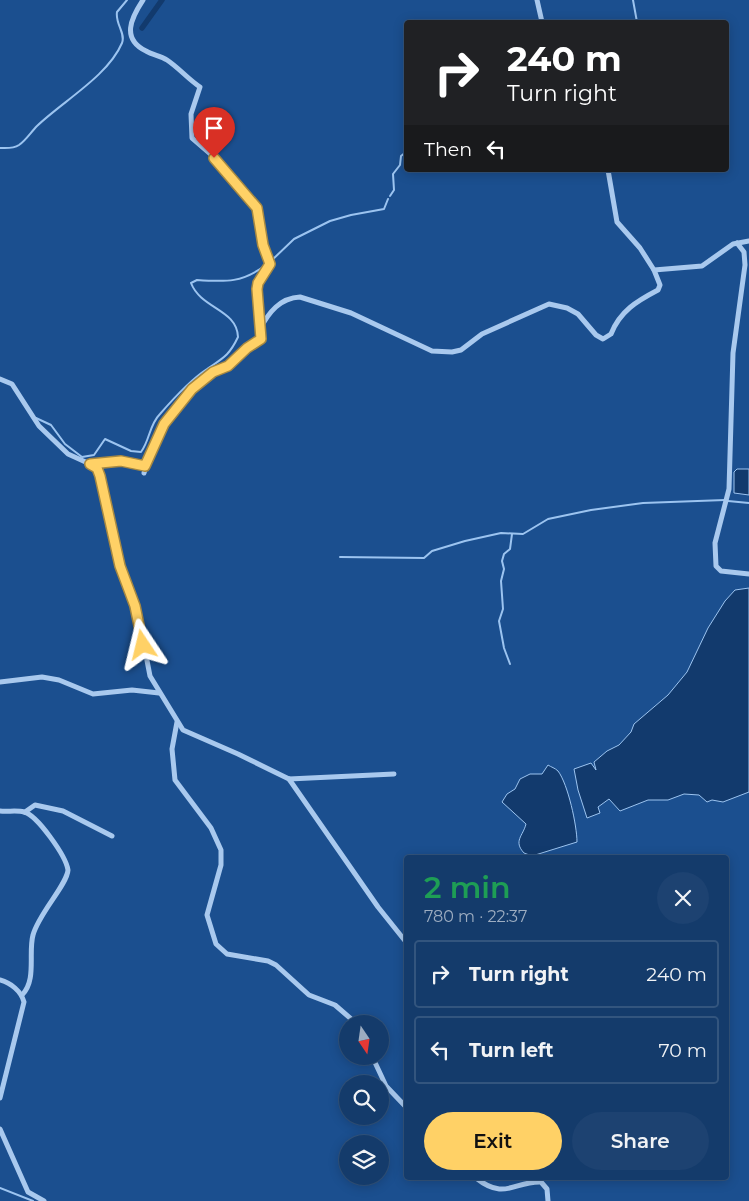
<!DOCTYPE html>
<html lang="en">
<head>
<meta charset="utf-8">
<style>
	:root { --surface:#143b6b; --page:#1d4271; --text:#f1f3f6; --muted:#9dadc1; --line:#33557e; --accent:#ffd166 }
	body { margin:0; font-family:Montserrat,sans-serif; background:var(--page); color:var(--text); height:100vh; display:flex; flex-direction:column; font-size:19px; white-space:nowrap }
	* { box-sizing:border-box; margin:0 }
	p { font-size:16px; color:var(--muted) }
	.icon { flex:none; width:28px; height:28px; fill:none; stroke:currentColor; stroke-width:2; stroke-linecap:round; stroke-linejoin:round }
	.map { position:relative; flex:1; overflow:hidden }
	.side { position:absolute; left:404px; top:855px; width:325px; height:325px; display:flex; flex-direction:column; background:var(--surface); border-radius:5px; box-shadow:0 2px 12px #0003,0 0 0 1px var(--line) }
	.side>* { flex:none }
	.top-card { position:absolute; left:404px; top:20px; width:325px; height:152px; border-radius:5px; box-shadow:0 2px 12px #0003,0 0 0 1px var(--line); background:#202124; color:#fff; overflow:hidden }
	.needle { width:32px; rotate:167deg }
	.tools { position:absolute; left:339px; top:1015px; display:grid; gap:10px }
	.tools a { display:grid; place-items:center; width:50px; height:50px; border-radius:50%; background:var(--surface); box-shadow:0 2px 12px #0003,0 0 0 1px var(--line); font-size:25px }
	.pin { position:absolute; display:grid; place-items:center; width:42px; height:42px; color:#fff; margin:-51px -21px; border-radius:50% 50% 50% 0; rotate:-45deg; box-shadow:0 0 5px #0007 }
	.pin .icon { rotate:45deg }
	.me { position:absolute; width:55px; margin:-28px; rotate:350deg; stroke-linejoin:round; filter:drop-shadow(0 0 4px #0008) }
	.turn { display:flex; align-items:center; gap:18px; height:105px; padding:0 20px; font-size:22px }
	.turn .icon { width:65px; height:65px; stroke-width:2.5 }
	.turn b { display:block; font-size:35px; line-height:42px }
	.then { display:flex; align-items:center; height:48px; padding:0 20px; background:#0003; gap:10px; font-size:19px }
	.round { display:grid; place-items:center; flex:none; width:52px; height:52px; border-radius:26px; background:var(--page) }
	.headline { display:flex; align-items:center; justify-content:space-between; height:85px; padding:0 20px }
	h1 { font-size:30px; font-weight:600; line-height:38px; color:#1e9e55 }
	.cta { display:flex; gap:10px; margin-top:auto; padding:10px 20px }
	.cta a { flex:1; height:58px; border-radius:30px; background:var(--accent); color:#111; font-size:20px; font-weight:600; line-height:58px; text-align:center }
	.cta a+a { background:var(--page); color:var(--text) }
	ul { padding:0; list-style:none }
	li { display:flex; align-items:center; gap:15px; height:68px; margin:0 10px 8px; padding:0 10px; border:2px solid var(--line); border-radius:5px }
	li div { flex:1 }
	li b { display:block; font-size:19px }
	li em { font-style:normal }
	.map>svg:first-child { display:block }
	.water { fill:#123a6d; stroke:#9cc4f0 }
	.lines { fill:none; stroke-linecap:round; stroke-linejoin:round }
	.stream { stroke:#9cc4f0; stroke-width:2 }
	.canal { stroke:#123a6d; stroke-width:5.5 }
	.street { stroke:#a9c9ee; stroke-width:5 }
	.route-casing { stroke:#a68842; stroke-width:12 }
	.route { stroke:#ffd166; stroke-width:9 }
</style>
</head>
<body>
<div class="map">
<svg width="749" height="1201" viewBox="0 0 749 1201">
	<rect width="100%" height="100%" fill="#1b4f8f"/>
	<g class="water">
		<polygon points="737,469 749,469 749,495 734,493 734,472"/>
		<polygon points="749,588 749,792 723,802 712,800 707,802 699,795 684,794 668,800 648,800 620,811 609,799 598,807 600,813 587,818 578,790 574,769 591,763 596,770 594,762 607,751 619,745 631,732 634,724 668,695 687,672 708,628 725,601 735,590"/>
		<path d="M548,765C551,767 555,768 558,771C568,784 577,826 577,842L532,856L524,853C513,841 523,836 526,824L502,802L507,794L515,789L520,779L530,774H542Z"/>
	</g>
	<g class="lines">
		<g class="stream">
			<polyline points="633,0 637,22"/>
			<path d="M0,148C6,148 13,149 19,145C26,140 31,132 37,126C63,101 108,76 122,43C126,33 115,24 117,12L127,0"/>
			<polyline points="390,196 394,190 393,174 400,165 401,156 406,152"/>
			<polyline points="270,262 294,239 330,221 351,215 384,209 388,199"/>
			<path d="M36,418L51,425L65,444L82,457L94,455L105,439L131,451L141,452C150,440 149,425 160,414C173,399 190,380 207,369C223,358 229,356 238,337C237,309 201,309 191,283L197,280C226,282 243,283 267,264"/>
			<polyline points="728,501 749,503"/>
			<polyline points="340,557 424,558 432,551 465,541 501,533 523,534 548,519 591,510 643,503 725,500"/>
			<polyline points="510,664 504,648 499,621 503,609 501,581 504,569 502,561 504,554 510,549 512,534"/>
			<polyline points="0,1188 33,1201"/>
		</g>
		<polyline class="canal" points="142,28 162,0"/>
		<g class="street">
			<path d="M143,0C131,18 121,39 146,51C153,55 161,56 167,60C179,68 188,79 200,87L191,114L192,138L221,163L257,208L263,245L270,264L258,283L257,289L260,341L247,348L228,366L213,372L192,389L164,424L149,456L144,473"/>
			<polyline points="537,0 542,22"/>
			<polyline points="608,170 617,222 640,248 654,270 702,266 733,244 749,241"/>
			<polyline points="737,243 744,252 745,265 733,353 729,489 715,543 716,566 721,571 749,574"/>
			<path d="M260,329C269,312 280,298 300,297L351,313L432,351L452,352L461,350L482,334L549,304L567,308L578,314L596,335L603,339L611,334C620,311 637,301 658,290L660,285L654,270"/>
			<polyline points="0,379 12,384 39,426 68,454 90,464 121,461 145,466"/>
			<polyline points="90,464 97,468 100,475 121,566 138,614 150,676 183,730 238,754 289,779 394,774"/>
			<polyline points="0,682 42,677 59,680 93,694 132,690 159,693"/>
			<polyline points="177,722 172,749 175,780 211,828 221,850 221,865 207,915 216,944 227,954 268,961 276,965 309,995 335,1005 357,1024"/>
			<polyline points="289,779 378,907 406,942"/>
			<path d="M0,811C7,812 17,810 24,812C37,815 66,856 68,870C67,885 39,913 33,935C28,953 37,980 22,995"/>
			<polyline points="25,812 35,805 63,811 112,836"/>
			<path d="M0,980C11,983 21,991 24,1002L0,1098"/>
			<polyline points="372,1056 386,1086 406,1107"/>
			<polyline points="0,1129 28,1192 44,1201"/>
			<path d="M476,1178C505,1201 514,1181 541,1182L547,1189L548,1201"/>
		</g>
	</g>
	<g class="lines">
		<defs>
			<polyline id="route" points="143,645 135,606 120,566 100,476 97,468 90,464 121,461 145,466 164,424 192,389 213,372 228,366 247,348 261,339 257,289 258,283 270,264 263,245 257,208 214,158"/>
		</defs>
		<use href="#route" class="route-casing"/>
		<use href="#route" class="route"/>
	</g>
</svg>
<div class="tools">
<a><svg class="needle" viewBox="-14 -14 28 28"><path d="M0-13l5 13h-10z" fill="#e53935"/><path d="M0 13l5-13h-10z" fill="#9dadc1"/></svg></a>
<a><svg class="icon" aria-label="search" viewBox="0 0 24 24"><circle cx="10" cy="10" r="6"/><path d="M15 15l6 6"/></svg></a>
<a><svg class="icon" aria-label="layers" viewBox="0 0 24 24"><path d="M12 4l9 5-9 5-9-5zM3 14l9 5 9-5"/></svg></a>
</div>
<div class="pin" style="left:214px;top:158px;background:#d93025"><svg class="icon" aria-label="arrive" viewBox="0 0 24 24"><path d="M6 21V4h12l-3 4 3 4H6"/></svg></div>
<svg class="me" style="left:143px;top:645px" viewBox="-20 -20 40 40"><path d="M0-17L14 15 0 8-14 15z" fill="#ffd166" stroke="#fff" stroke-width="4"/></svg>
<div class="top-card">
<div class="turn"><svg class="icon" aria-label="right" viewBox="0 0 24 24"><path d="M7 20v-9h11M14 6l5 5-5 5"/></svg><div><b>240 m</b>Turn right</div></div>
<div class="then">Then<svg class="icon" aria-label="left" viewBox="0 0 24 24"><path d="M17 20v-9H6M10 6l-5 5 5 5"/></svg></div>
</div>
<section class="side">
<div class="headline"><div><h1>2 min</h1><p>780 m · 22:37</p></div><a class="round"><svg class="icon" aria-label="close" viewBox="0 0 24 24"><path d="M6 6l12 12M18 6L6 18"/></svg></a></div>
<ul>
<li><svg class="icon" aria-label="right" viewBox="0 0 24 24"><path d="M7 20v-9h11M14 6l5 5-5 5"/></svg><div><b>Turn right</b></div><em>240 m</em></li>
<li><svg class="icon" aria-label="left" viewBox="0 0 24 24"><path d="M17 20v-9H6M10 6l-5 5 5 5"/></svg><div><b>Turn left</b></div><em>70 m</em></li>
</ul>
<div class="cta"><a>Exit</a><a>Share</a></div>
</section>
</div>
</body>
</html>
